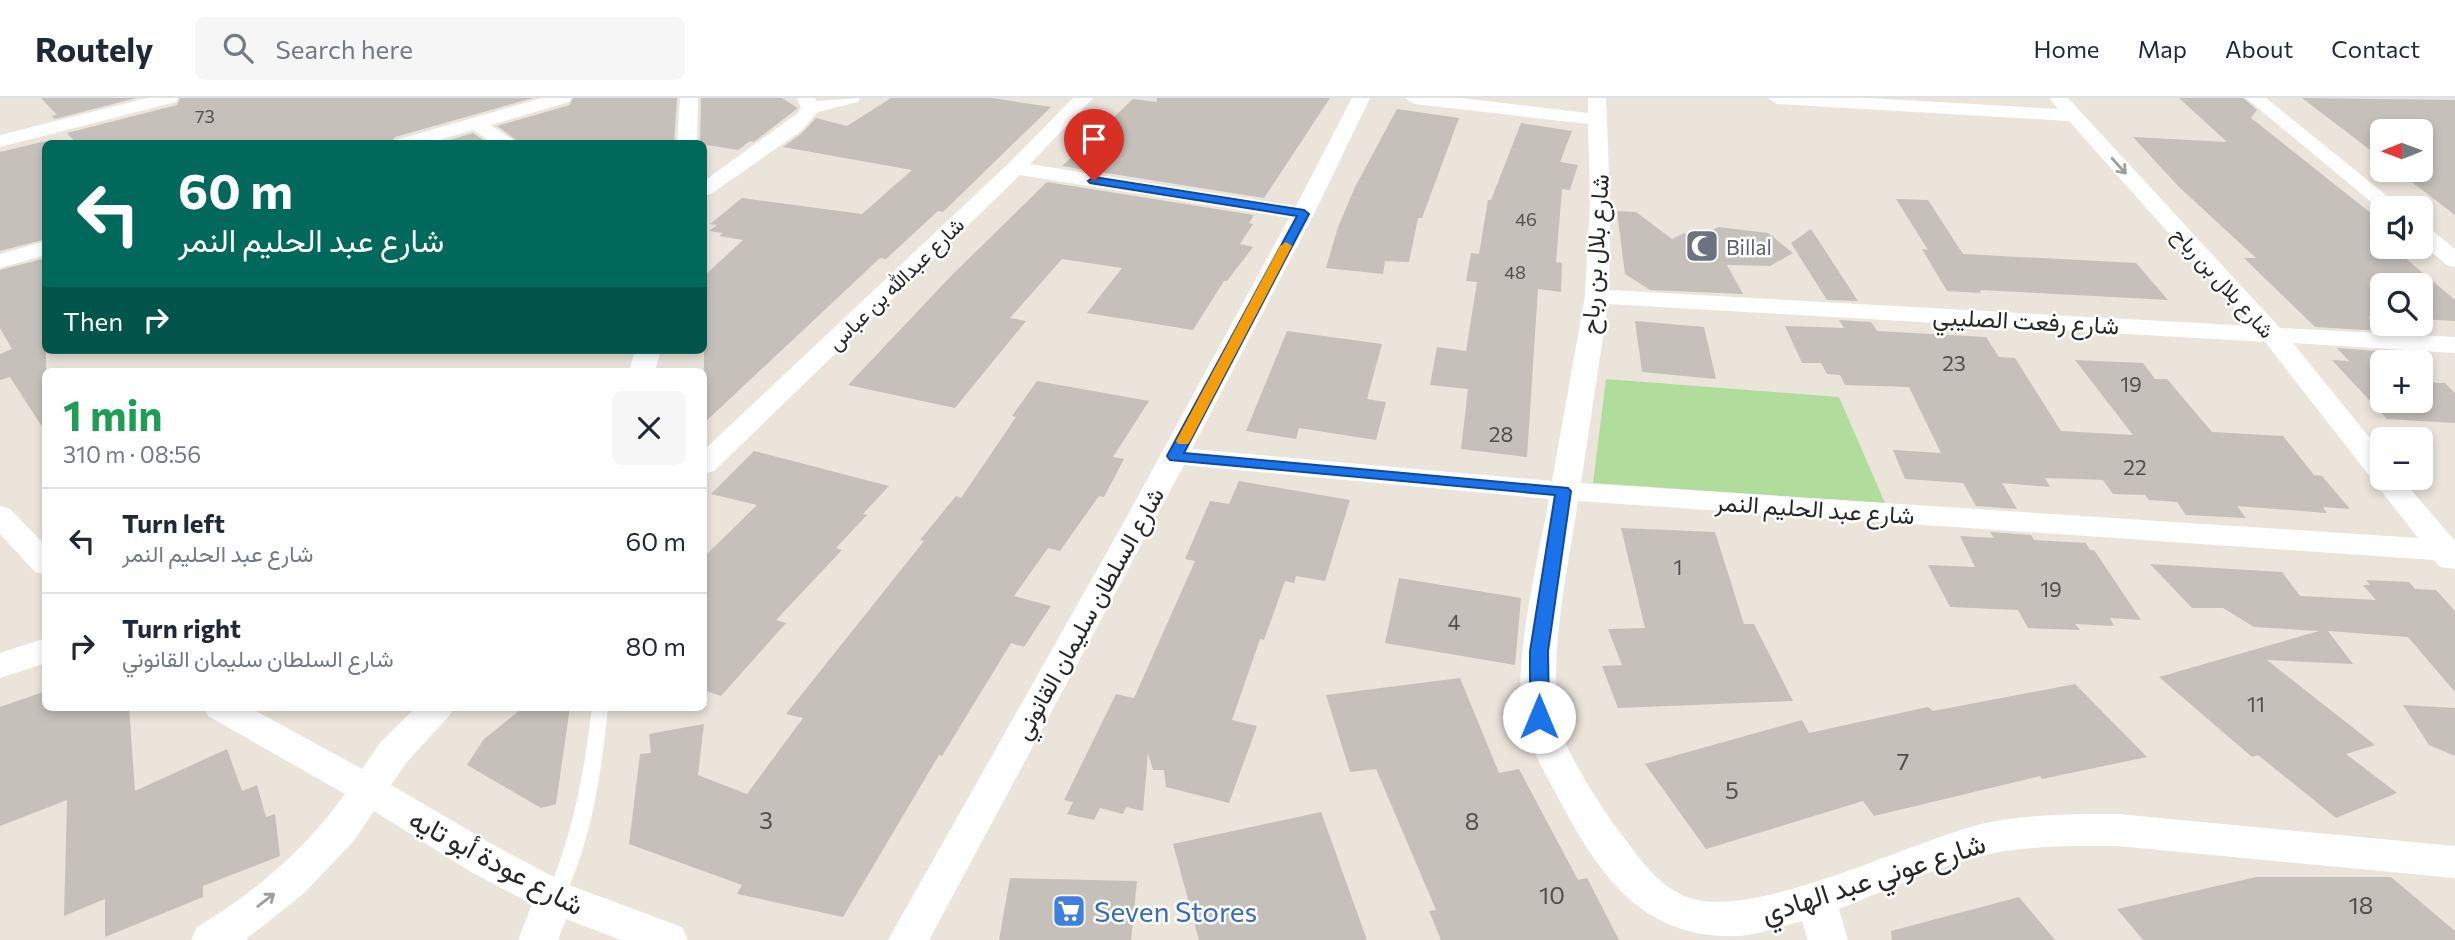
<!DOCTYPE html>
<html lang="en">
<head>
<meta charset="utf-8">
<style>
	:root { --surface:#fff; --page:#f6f6f7; --text:#1f2937; --muted:#747a83; --line:#e0e1e3 }
	body { margin:0; font-family:Commissioner,Vazirmatn,sans-serif; background:var(--page); color:var(--text); height:100vh; display:flex; flex-direction:column; font-size:26px; white-space:nowrap }
	* { box-sizing:border-box; margin:0 }
	p { font-size:23px; color:var(--muted) }
	.icon { flex:none; width:38px; height:38px; fill:none; stroke:currentColor; stroke-width:2; stroke-linecap:round; stroke-linejoin:round }
	.map { position:relative; flex:1; overflow:hidden }
	.drawer { position:absolute; left:42px; top:270px; width:665px; height:343px; display:flex; flex-direction:column; background:var(--surface); border-radius:10px; box-shadow:0 4px 10px #0003 }
	.drawer>* { flex:none }
	.hud { position:absolute; left:42px; top:42px; width:665px; height:214px; border-radius:10px; box-shadow:0 4px 10px #0003; background:#00695c; color:#fff; overflow:hidden }
	.needle { width:46px; rotate:269deg }
	.fabs { position:absolute; left:2370px; top:21px; display:grid; gap:14px }
	.fabs a { display:grid; place-items:center; width:63px; height:63px; border-radius:10px; background:var(--surface); box-shadow:0 4px 10px #0003; font-size:35px }
	.pin { position:absolute; display:grid; place-items:center; width:60px; height:60px; color:#fff; margin:-72px -30px; border-radius:50% 50% 50% 0; rotate:-45deg; box-shadow:0 0 7px #0007 }
	.pin .icon { rotate:45deg }
	.me { position:absolute; width:77px; margin:-38px; rotate:0deg; stroke-linejoin:round; filter:drop-shadow(0 0 5px #0008) }
	.turn { display:flex; align-items:center; gap:24px; height:147px; padding:0 21px; font-size:32px }
	.turn .icon { width:91px; height:91px; stroke-width:2.5 }
	.turn b { display:block; font-size:49px; line-height:60px }
	.then { display:flex; align-items:center; height:66px; padding:0 21px; background:#0003; gap:14px; font-size:26px }
	.round { display:grid; place-items:center; flex:none; width:74px; height:74px; border-radius:10px; background:var(--page) }
	.summary { display:flex; align-items:center; justify-content:space-between; height:119px; padding:0 21px }
	h1 { font-size:42px; font-weight:700; line-height:52px; color:#1e9e55 }
	ul { padding:0; list-style:none }
	li { display:flex; align-items:center; gap:21px; height:105px; padding:0 21px; border-top:2px solid var(--line) }
	li div { flex:1 }
	li b { display:block; font-size:26px }
	li em { font-style:normal }
	header { display:flex; align-items:center; gap:42px; box-sizing:border-box; height:98px; padding:0 35px; background:var(--surface); border-bottom:2px solid var(--line) }
	header strong { font-size:33px }
	nav { display:flex; gap:38px; margin-inline-start:auto; font-size:24px }
	.search { width:490px; height:63px; background:var(--page); display:flex; align-items:center; gap:18px; box-sizing:border-box; padding:0 24px; border-radius:10px; color:var(--muted); font-size:26px }
	.map>svg:first-child { display:block }
	.green { fill:#b0dd9b }
	.building { fill:#c5c0ba }
	.lines { fill:none; stroke-linecap:round; stroke-linejoin:round }
	.service { fill:#fff; fill-rule:evenodd }
	.minor { fill:#fff; fill-rule:evenodd }
	.oneway { stroke:#9e9e9e }
	.route { fill:#1a73e8; stroke:#114b97; stroke-width:2 }
	.slow { fill:#f59e0b }
	.labels { text-anchor:middle; dominant-baseline:central; stroke-width:5; stroke-linejoin:round; paint-order:stroke }
	.far-number-label { font-size:18px; fill:#4f4e4c }
	.far-worship-label { font-size:21px; fill:#5b616d; stroke:#fff; text-anchor:start }
	.far-street-label { font-size:21px; fill:#282828; stroke:#fff }
	.number-label { font-size:21px; fill:#4f4e4c }
	.street-label { font-size:24px; fill:#282828; stroke:#fff }
	.near-number-label { font-size:24px; fill:#4f4e4c }
	.near-street-label { font-size:28px; fill:#282828; stroke:#fff }
	.near-shop-label { font-size:28px; fill:#366cbe; stroke:#fff; text-anchor:start }
</style>
</head>
<body>
<header>
<strong>Routely</strong>
<div class="search"><svg class="icon" aria-label="search" viewBox="0 0 24 24"><circle cx="10" cy="10" r="6"/><path d="M15 15l6 6"/></svg>Search here</div>
<nav><a>Home</a><a>Map</a><a>About</a><a>Contact</a></nav>
</header>
<div class="map">
<svg width="2455" height="842" viewBox="0 0 2455 842">
	<rect width="100%" height="100%" fill="#eae4db"/>
	<polygon class="green" points="1606,281 1839,299 1885,405 1593,385"/>
	<g class="building">
		<polygon points="41,0 136,0 55,21 52,18 57,17"/>
		<polygon points="180,0 533,0 395,39 391,46 77,46 67,35 177,7"/>
		<polygon points="573,0 677,0 674,46 522,46 497,28 570,7"/>
		<polygon points="701,0 782,0 798,10 754,44 750,43 738,52 700,46"/>
		<polygon points="891,0 992,0 1051,9 943,114 938,113 886,161 880,160 704,325 704,178 743,142 719,138 723,135 709,133 717,127 710,126 742,100 862,116 912,72 783,49 802,35 816,20 847,28"/>
		<polygon points="1157,0 1330,0 1264,100 1062,68 1133,1 1157,4"/>
		<polygon points="2179,0 2243,0 2257,12 2251,20 2382,124 2382,149 2392,149 2455,202 2455,223 2420,221 2420,187 2382,187 2382,219 2368,219 2382,233 2315,229 2244,160 2256,160 2179,89 2133,39 2227,44"/>
		<polygon points="2302,0 2455,2 2455,117 2396,72 2420,72 2420,33 2382,33 2382,61"/>
		<polygon points="1397,11 1459,20 1422,120 1418,120 1409,164 1385,163 1383,176 1326,170 1338,129 1355,89"/>
		<polygon points="1521,25 1572,33 1560,64 1578,67 1570,92 1562,91 1556,164 1562,165 1561,194 1538,191 1527,359 1461,351 1468,291 1430,287 1437,249 1466,253 1477,184 1466,183 1471,155 1479,156 1488,102 1491,102"/>
		<polygon points="473,35 489,46 437,46"/>
		<polygon points="46,43 46,141 0,153 0,54"/>
		<polygon points="1047,84 1254,117 1249,125 1253,126 1240,146 1253,149 1227,183 1224,183 1193,232 1087,215 1122,170 1062,161 1010,220 1026,223 955,310 848,287 951,178"/>
		<polygon points="1896,101 1928,102 1963,156 2136,165 2168,202 1980,192 1981,195 1947,193 1922,151 1928,152"/>
		<polygon points="1617,113 1636,114 1672,141 1684,135 1697,142 1718,129 1768,135 1793,155 1770,168 1727,167 1743,196 1650,192 1625,176"/>
		<polygon points="1811,131 1858,203 1827,202 1791,145"/>
		<polygon points="46,160 46,335 10,279 0,282 0,256 12,251 0,230 0,172"/>
		<polygon points="1839,222 1871,224 1877,233 1986,239 1999,259 2015,260 2061,333 2133,337 2075,262 2143,265 2155,281 2167,281 2212,334 2283,338 2314,377 2322,378 2350,411 2323,409 2327,415 2237,408 2246,420 2186,417 2177,404 2149,402 2145,397 2113,396 2103,382 2045,380 2050,389 2002,385 2017,411 1976,408 1963,385 1905,381 1893,352 1941,355 1909,289 1845,287 1840,277 1827,276 1821,265 1802,265 1785,228 1844,230"/>
		<polygon points="1635,223 1704,229 1716,281 1642,274"/>
		<polygon points="1287,233 1382,246 1367,301 1386,304 1376,342 1299,330 1296,341 1246,333"/>
		<polygon points="2337,250 2405,255 2414,264 2382,264 2382,303 2420,303 2420,270 2435,285 2445,285 2455,295 2455,325 2387,321 2332,262 2349,263"/>
		<polygon points="1037,283 1149,303 1113,359 1124,361 1104,399 1099,398 1060,453 1048,450 1014,498 1051,508 1024,549 1011,545 942,658 939,657 843,819 737,796 742,787 629,746 640,656 651,655 649,636 704,626 698,677 747,696 803,620 786,616 924,443 920,442 956,398 961,400 1016,319 1012,318"/>
		<polygon points="754,353 889,388 863,416 867,417 836,450 842,452 776,522 786,525 721,598 704,592 704,459 757,407 711,396"/>
		<polygon points="1239,383 1350,402 1325,483 1296,478 1294,485 1285,483 1264,542 1260,541 1232,622 1257,628 1229,705 1166,689 1164,672 1153,672 1148,655 1143,713 1126,709 1123,716 1100,710 1094,722 1067,716 1073,704 1064,702 1116,596 1134,600 1195,463 1185,461 1210,403 1229,406"/>
		<polygon points="1621,430 1715,434 1744,526 1754,526 1793,603 1618,610 1602,568 1622,567 1608,531 1645,530"/>
		<polygon points="1990,434 2031,437 2034,442 2086,445 2090,452 2094,452 2141,522 2110,520 2114,528 2075,526 2080,532 2028,530 2018,512 1950,509 1928,467 1975,469 1960,438 1994,440"/>
		<polygon points="2150,466 2282,474 2300,498 2376,502 2363,487 2370,487 2366,482 2409,484 2415,491 2436,492 2455,513 2455,594 2408,539 2328,533 2353,566 2267,562 2375,647 2346,656 2397,695 2336,720 2258,657 2252,659 2159,579 2319,533 2254,529 2223,510 2192,510"/>
		<polygon points="1399,480 1521,500 1515,567 1385,545"/>
		<polygon points="1460,580 1499,675 1519,671 1578,782 1587,780 1619,842 1441,842 1429,813 1436,812 1376,671 1350,674 1326,597"/>
		<polygon points="2075,586 2147,659 2042,681 2040,678 1874,718 1863,703 1706,751 1645,666 1802,622 1809,635 1928,609 1933,613"/>
		<polygon points="46,593 46,609 129,609 135,693 227,651 242,693 257,687 266,719 275,716 280,758 203,788 203,799 105,839 105,801 64,818 67,702 0,728 0,609"/>
		<polygon points="2403,607 2455,610 2455,658 2429,647"/>
		<polygon points="524,609 570,609 556,706 541,710 467,667 484,641"/>
		<polygon points="1321,714 1367,842 1199,842 1173,746"/>
		<polygon points="2256,779 2391,779 2455,833 2455,842 2143,842 2117,811"/>
		<polygon points="1010,780 1137,783 1131,842 999,842"/>
		<polygon points="2019,799 2055,842 1892,842 1891,833"/>
	</g>
	<g class="lines">
		<path class="service" d="M592,609H608C601,677 592,742 562,805L555,807L548,805L546,799C573,736 584,677 592,609Z"/>
		<g class="minor">
			<polygon points="147,0 178,0 176,4 0,49 0,37"/>
			<polygon points="542,0 571,0 569,4 491,27 519,46 494,46 473,32 426,46 393,46 396,42"/>
			<polygon points="680,0 698,0 697,46 677,46"/>
			<polygon points="797,0 815,0 816,3 860,0 858,4 818,14 801,33 711,96 704,98 704,83 798,15 801,10"/>
			<path d="M1073,0H1093L1030,66L1296,108L1352,0H1370L1314,116L1192,351L1552,383L1585,198L1590,104L1588,26L1414,6L1405,0H1461L1588,15V0H1606C1609,62 1611,127 1609,192L2251,228L2069,23L1777,6L1768,0H1869L2058,11L2049,0H2068L2280,230L2455,239V255L2293,245L2382,355V380H2401L2455,443V471L2440,469L2434,462L1578,403C1569,464 1555,525 1556,587C1556,597 1555,608 1556,618C1562,648 1598,705 1616,729C1636,755 1652,782 1682,797C1748,829 1918,738 1991,724C2033,716 2076,716 2118,716L2455,748V780L2118,748C2076,748 2031,747 1990,756C1938,768 1888,791 1839,811L1848,842H1808L1802,823C1782,828 1760,836 1740,838C1644,842 1601,780 1561,705C1549,682 1525,642 1522,617C1514,555 1538,464 1549,401L1184,367L929,842H888L1124,424L1289,120L1020,77L714,373L704,376V352L1008,66ZM1608,206L2265,244L2418,440L1581,385Z"/>
			<polygon points="2246,0 2266,0 2402,110 2382,110 2382,113"/>
			<polygon points="2420,127 2428,129 2455,151 2455,169 2447,167 2420,145"/>
			<polygon points="46,143 46,157 0,170 0,156"/>
			<polygon points="635,252 661,252 655,273 629,273"/>
			<polygon points="0,408 10,411 46,448 46,477 35,474 0,436"/>
			<polygon points="46,540 46,565 0,580 0,555"/>
			<path d="M203,609H249L362,671L380,645L416,609H454L449,618L406,665L391,687L499,750L569,787L682,829L688,842H621L566,821L558,842H518L532,806L471,774L374,713L353,744L302,797L245,842H191L197,829C253,796 307,750 345,696L208,618Z"/>
		</g>
	</g>
	<defs><path id="oneway-shaft" d="M-6 0H5M1.5-3L5.5 0L1.5 3" fill="none" stroke-width="1.6" stroke-linecap="round" stroke-linejoin="round" transform="scale(1.75)"/></defs>
	<g class="oneway">
		<use href="#oneway-shaft" transform="translate(2119 68) rotate(48)"/>
		<use href="#oneway-shaft" transform="translate(266 802) rotate(-38)"/>
	</g>
	<polygon class="route" points="1094,79 1304,112 1309,116 1184,355 1568,390 1571,393 1548,553 1549,619 1546,624 1533,624 1530,619 1530,553 1555,397 1170,362 1167,358 1297,118 1090,85 1088,83"/>
	<polygon class="slow" points="1286,144 1292,148 1190,343 1188,346 1178,346 1176,343 1280,148"/>
	<defs>
		<symbol id="mosque-square" viewBox="-11 -11 22 22"><rect x="-9" y="-9" width="18" height="18" rx="4" fill="#6b7280" stroke="#fff"/><path d="M3.5-4.9A6 6 0 1 0 3.5 4.9A5 5 0 1 1 3.5-4.9Z" fill="#fff"/></symbol>
		<symbol id="supermarket-square" viewBox="-11 -11 22 22"><rect x="-9" y="-9" width="18" height="18" rx="4" fill="#3f7fe0" stroke="#fff"/><path d="M-6-5.5h2.5l.6 2H6L4.5 2H-2.5L-4.4-4H-6ZM-1.5 3.2a1.3 1.3 0 1 0 .1 0ZM3 3.2a1.3 1.3 0 1 0 .1 0Z" fill="#fff"/></symbol>
	</defs>
	<g fill-rule="evenodd">
		<use href="#mosque-square" x="1683" y="129" width="38" height="38"/>
		<use href="#supermarket-square" x="1050" y="794" width="38" height="38"/>
	</g>
	<g class="labels">
		<g class="far-number-label">
			<text x="205" y="18">73</text>
			<text x="1526" y="121">46</text>
			<text x="1515" y="174">48</text>
		</g>
		<g class="far-worship-label">
			<text x="1726" y="148">Billal</text>
		</g>
		<g class="far-street-label">
			<text transform="translate(2224 184) rotate(48)">شارع بلال بن رباح</text>
			<text transform="translate(895 185) rotate(-44)">شارع عبدالله بن عباس</text>
		</g>
		<g class="number-label">
			<text x="1954" y="264">23</text>
			<text x="2131" y="285">19</text>
			<text x="1501" y="335">28</text>
			<text x="2135" y="368">22</text>
			<text x="1678" y="468">1</text>
			<text x="2051" y="490">19</text>
			<text x="1454" y="523">4</text>
			<text x="2256" y="605">11</text>
		</g>
		<g class="street-label">
			<text transform="translate(1594 156) rotate(-86)">شارع بلال بن رباح</text>
			<text transform="translate(2026 222) rotate(3)">شارع رفعت الصليبي</text>
			<text transform="translate(1815 410) rotate(4)">شارع عبد الحليم النمر</text>
			<text transform="translate(1088 515) rotate(-61)">شارع السلطان سليمان القانوني</text>
		</g>
		<g class="near-number-label">
			<text x="1903" y="662">7</text>
			<text x="1732" y="691">5</text>
			<text x="766" y="721">3</text>
			<text x="1472" y="722">8</text>
			<text x="1552" y="796">10</text>
			<text x="2361" y="806">18</text>
		</g>
		<g class="near-street-label">
			<text transform="translate(497 763) rotate(28)">شارع عودة أبو تايه</text>
			<text transform="translate(1873 779) rotate(-18)">شارع عوني عبد الهادي</text>
		</g>
		<g class="near-shop-label">
			<text x="1094" y="813">Seven Stores</text>
		</g>
	</g>
</svg>
<div class="fabs">
<a><svg class="needle" viewBox="-14 -14 28 28"><path d="M0-13l5 13h-10z" fill="#e53935"/><path d="M0 13l5-13h-10z" fill="#747a83"/></svg></a>
<a><svg class="icon" aria-label="sound" viewBox="0 0 24 24"><path d="M4 9h4l5-4v14l-5-4H4zM17 9q2 3 0 6"/></svg></a>
<a><svg class="icon" aria-label="search" viewBox="0 0 24 24"><circle cx="10" cy="10" r="6"/><path d="M15 15l6 6"/></svg></a>
<a>+</a>
<a>−</a>
</div>
<div class="pin" style="left:1094px;top:83px;background:#d93025"><svg class="icon" aria-label="arrive" viewBox="0 0 24 24"><path d="M6 21V4h12l-3 4 3 4H6"/></svg></div>
<svg class="me" style="left:1539px;top:619px" viewBox="-20 -20 40 40"><circle r="19" fill="#fff"/><path d="M0-13L10 11 0 6-10 11z" fill="#1a73e8"/></svg>
<div class="hud">
<div class="turn"><svg class="icon" aria-label="left" viewBox="0 0 24 24"><path d="M17 20v-9H6M10 6l-5 5 5 5"/></svg><div><b>60 m</b>شارع عبد الحليم النمر</div></div>
<div class="then">Then<svg class="icon" aria-label="right" viewBox="0 0 24 24"><path d="M7 20v-9h11M14 6l5 5-5 5"/></svg></div>
</div>
<section class="drawer">
<div class="summary"><div><h1>1 min</h1><p>310 m · 08:56</p></div><a class="round"><svg class="icon" aria-label="close" viewBox="0 0 24 24"><path d="M6 6l12 12M18 6L6 18"/></svg></a></div>
<ul>
<li><svg class="icon" aria-label="left" viewBox="0 0 24 24"><path d="M17 20v-9H6M10 6l-5 5 5 5"/></svg><div><b>Turn left</b><p>شارع عبد الحليم النمر</p></div><em>60 m</em></li>
<li><svg class="icon" aria-label="right" viewBox="0 0 24 24"><path d="M7 20v-9h11M14 6l5 5-5 5"/></svg><div><b>Turn right</b><p>شارع السلطان سليمان القانوني</p></div><em>80 m</em></li>
</ul>
</section>
</div>
</body>
</html>
